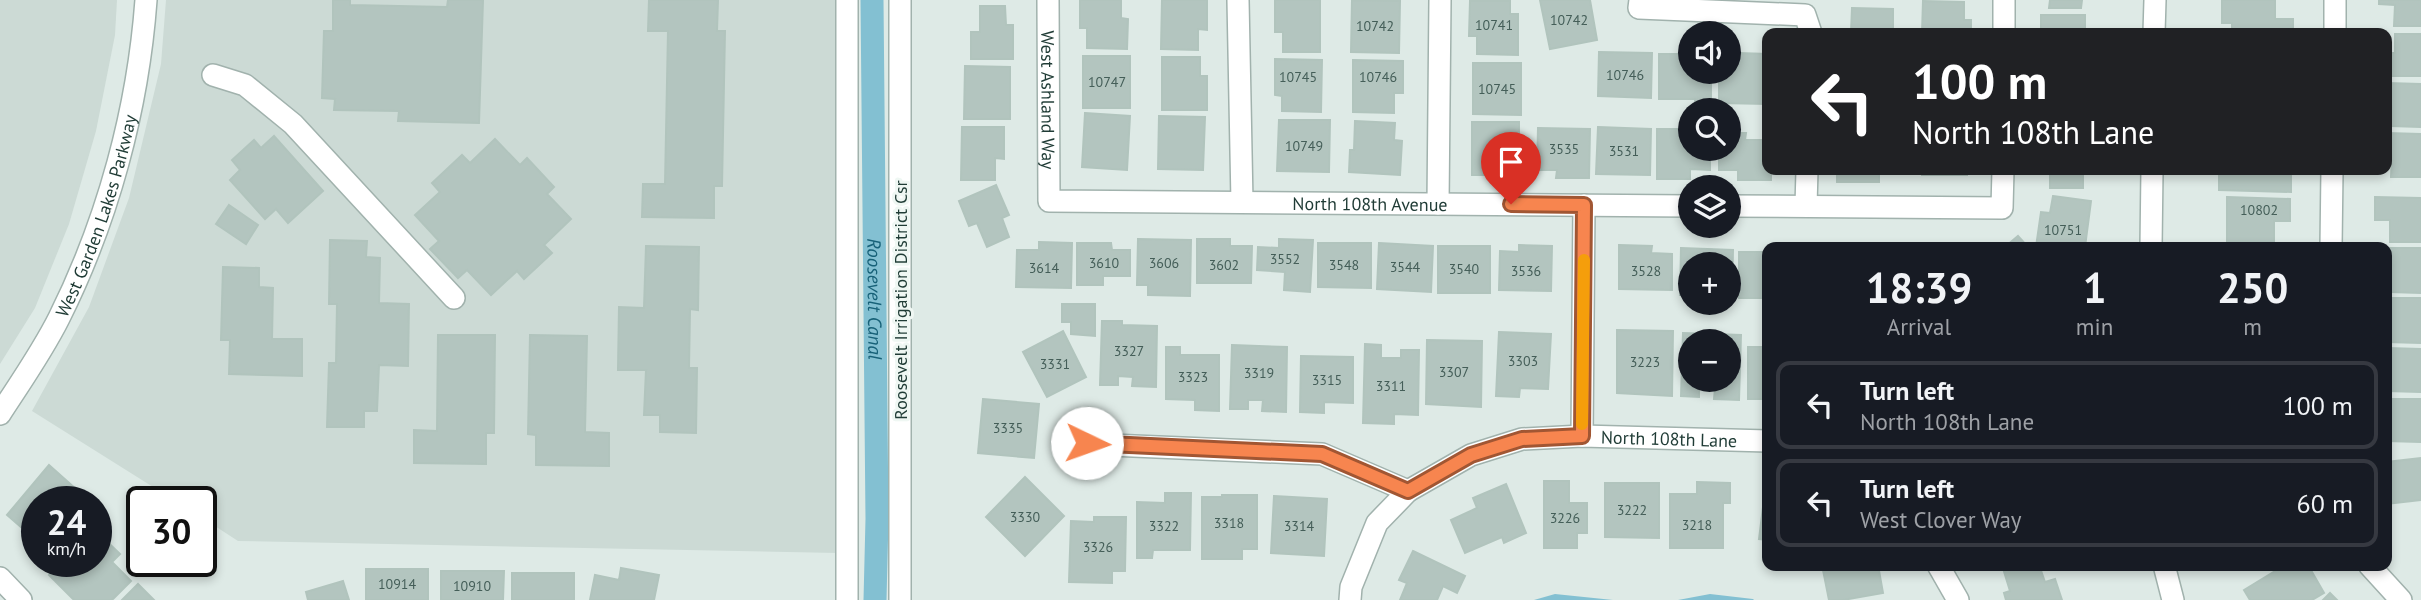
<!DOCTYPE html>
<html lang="en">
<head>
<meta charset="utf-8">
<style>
	:root { --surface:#171b24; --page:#20242c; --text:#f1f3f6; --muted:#9ea1a6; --line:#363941 }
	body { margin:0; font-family:"PT Sans",sans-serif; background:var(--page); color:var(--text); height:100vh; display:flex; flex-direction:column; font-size:26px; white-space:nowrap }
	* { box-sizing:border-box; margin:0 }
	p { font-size:23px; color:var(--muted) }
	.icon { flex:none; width:38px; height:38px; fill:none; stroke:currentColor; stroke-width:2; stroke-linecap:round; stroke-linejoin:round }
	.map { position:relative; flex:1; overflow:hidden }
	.drawer { position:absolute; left:1762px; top:242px; width:630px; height:329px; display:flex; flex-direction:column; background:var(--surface); border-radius:14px; box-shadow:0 4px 10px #0003 }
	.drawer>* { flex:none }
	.hud { position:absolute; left:1762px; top:28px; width:630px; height:147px; border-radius:14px; box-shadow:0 4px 10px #0003; background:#202124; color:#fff; overflow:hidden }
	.fabs { position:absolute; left:1678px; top:21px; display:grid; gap:14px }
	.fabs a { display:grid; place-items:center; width:63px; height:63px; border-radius:50%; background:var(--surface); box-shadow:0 4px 10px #0003; font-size:35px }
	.speed { position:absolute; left:21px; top:486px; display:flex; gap:14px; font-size:35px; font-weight:700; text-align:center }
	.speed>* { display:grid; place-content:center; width:91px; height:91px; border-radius:50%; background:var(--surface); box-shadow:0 4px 10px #0003; line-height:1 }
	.speed small { font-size:18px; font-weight:400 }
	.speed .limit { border:4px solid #111; border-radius:10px; background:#fff; color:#111 }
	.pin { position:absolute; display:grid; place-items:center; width:60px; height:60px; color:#fff; margin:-72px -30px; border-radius:50% 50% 50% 0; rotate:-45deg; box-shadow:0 0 7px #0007 }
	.pin .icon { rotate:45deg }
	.me { position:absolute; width:77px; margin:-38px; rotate:93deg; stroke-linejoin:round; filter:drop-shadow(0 0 5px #0008) }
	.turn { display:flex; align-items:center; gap:24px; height:147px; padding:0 35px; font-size:32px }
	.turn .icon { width:91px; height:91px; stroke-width:2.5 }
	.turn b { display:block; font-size:49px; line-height:60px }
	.eta { display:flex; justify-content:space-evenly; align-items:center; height:119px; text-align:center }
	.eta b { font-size:42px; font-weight:700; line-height:49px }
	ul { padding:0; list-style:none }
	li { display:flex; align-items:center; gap:21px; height:88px; margin:0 14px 10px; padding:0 21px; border:4px solid var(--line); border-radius:14px }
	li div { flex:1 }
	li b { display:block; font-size:26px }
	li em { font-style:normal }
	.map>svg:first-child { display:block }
	.built { fill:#ccdad5 }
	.water { fill:#83c0d2 }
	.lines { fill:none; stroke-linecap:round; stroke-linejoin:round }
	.canal { stroke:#83c0d2; stroke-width:23 }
	.building { fill:#b3c5bf; stroke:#b1c4bd; stroke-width:2; fill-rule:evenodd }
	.minor-casing { stroke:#a1b2ad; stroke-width:24 }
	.minor { stroke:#fff; stroke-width:21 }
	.route-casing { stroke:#a15633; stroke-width:18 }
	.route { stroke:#f7854f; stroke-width:12 }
	.slow { stroke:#f59e0b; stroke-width:12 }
	.labels { text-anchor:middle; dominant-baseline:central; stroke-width:6; stroke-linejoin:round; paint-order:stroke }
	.number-label { font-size:14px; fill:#445e58 }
	.street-label { font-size:18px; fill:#1f3b35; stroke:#eff7f3 }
	.water-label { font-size:19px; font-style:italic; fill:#176178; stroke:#eff7f3 }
</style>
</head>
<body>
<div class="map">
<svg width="2421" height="600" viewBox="0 0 2421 600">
	<rect width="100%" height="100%" fill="#deeae6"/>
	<g class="built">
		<polygon points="0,0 117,0 115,35 96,131 69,224 35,308 0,364"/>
		<polygon points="166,0 839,0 838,553 238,541 201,517 201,502 177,502 32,411 89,307 129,198 161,64"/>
	</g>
	<g class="water">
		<polygon points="1555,594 1613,600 1534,600"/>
		<polygon points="1710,594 1753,599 1754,600 1678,600"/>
	</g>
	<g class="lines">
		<path class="canal" id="s1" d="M872,0L877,519L875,600"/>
	</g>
	<g class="building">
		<polygon points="333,0 350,0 350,5 447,7 448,0 483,0 479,123 398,121 399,111 334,110 335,99 322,98 324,31 333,31"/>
		<polygon points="649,0 718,0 717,31 725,31 722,186 714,186 714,218 642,217 643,184 665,184 668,31 648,31"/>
		<polygon points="1080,0 1121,0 1121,18 1128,19 1127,49 1087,48 1087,28 1080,28"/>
		<polygon points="1162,0 1207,0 1207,30 1198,29 1198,50 1161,49"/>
		<polygon points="1275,0 1320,0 1320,52 1283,52 1283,32 1275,32"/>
		<polygon points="1352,0 1400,1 1399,53 1351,52"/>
		<polygon points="1540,0 1590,0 1597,40 1550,49"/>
		<polygon points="2050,0 2082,0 2081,8 2049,8"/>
		<polygon points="2222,0 2275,0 2275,19 2293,19 2293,33 2232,33 2232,23 2222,23"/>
		<polygon points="2379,0 2421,0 2421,26 2394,26 2395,5 2379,4"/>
		<polygon points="1470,1 1510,1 1510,14 1518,14 1518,55 1477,54 1477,36 1469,36"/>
		<polygon points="1923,1 1964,2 1964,20 1971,20 1971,33 1922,33"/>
		<polygon points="980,6 1005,6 1006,25 1013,25 1013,59 971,59 971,32 980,32"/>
		<polygon points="1852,8 1893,9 1893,32 1897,33 1851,33"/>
		<rect x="2041" y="15" width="44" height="18"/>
		<polygon points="2395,34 2421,34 2421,76 2387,76 2387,53 2395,53"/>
		<polygon points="1599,52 1652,53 1651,98 1598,96"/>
		<polygon points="1738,53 1768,54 1768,104 1719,103 1719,72 1729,72 1729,60 1738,60"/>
		<polygon points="1659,54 1690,54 1690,72 1711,72 1711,106 1695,106 1695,99 1659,99"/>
		<rect x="1083" y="56" width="47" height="52"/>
		<polygon points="1162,57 1200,57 1200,76 1207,76 1207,110 1162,110"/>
		<polygon points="1275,59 1322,60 1321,112 1282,111 1282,96 1275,95"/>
		<polygon points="1353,60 1403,61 1403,93 1394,93 1394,113 1353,112"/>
		<polygon points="1473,63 1521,63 1521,115 1473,114"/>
		<polygon points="965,66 1010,67 1010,119 964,119"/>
		<polygon points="2387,83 2421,84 2421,127 2391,126 2392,106 2387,105"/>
		<polygon points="1085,113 1130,116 1127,170 1082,167"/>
		<polygon points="1159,116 1205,117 1203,170 1158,169"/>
		<polygon points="1279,120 1330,120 1329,172 1277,171"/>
		<polygon points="1355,121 1395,123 1394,140 1402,141 1400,175 1349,172 1350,150 1354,150"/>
		<rect x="1472" y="122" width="47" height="53"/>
		<polygon points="962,127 1004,127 1004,159 995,158 995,180 961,180"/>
		<polygon points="1598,127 1651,129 1650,175 1596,174"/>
		<polygon points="1538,128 1590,129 1589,178 1556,178 1557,170 1537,170"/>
		<polygon points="1657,129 1690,129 1690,149 1710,149 1710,170 1690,169 1690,179 1657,179"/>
		<polygon points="1729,133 1746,133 1745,140 1768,140 1768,170 1771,170 1771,180 1738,180 1738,170 1719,170 1719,149 1729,149"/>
		<polygon points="2387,133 2421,134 2421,177 2391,177 2392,155 2387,155"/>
		<polygon points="274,136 323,191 288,223 276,209 265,219 230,180 240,170 232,160 254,140 261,148"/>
		<polygon points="495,139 520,165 527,158 554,187 547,194 571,219 544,245 552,253 524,279 517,271 491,295 467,270 458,278 430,249 439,241 415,215 440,192 432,183 462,155 470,163"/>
		<rect x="1837" y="170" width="42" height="12"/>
		<rect x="1922" y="170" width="45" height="5"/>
		<rect x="2050" y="170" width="33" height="18"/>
		<polygon points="2219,170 2291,170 2291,192 2219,190"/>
		<polygon points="996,185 1009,215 1002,218 1009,237 987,247 977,223 969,226 959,201"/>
		<polygon points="2053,196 2091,201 2085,247 2036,247 2041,212 2050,213"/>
		<polygon points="2227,197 2290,199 2290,221 2274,221 2274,242 2227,241"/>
		<polygon points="2375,197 2421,198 2421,242 2390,242 2390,220 2375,220"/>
		<polygon points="229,205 258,225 246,244 216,224"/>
		<polygon points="2018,236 2028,247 2005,247"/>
		<polygon points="1138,239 1191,240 1190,296 1148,295 1148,285 1137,285"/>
		<polygon points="1197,239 1230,239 1230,246 1252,246 1251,283 1197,283"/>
		<polygon points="1279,239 1313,240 1310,292 1284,290 1285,272 1257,270 1258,247 1279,248"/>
		<polygon points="330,240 367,241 366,257 380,258 379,303 409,304 408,366 379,365 377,411 364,411 364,427 327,427 329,363 336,363 337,304 329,304"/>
		<polygon points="1039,242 1072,243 1071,288 1016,287 1017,250 1039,250"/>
		<polygon points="1077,243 1111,243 1112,250 1130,250 1130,276 1103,276 1103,285 1077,285"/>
		<polygon points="1318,243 1371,243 1371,288 1318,287"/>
		<polygon points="1379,243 1433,246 1431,292 1377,289"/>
		<polygon points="1519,245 1552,246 1551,291 1499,290 1500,251 1519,252"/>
		<polygon points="1619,245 1652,246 1651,253 1672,254 1672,290 1619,289"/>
		<polygon points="646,246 699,247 698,310 690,309 689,368 697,368 696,433 660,432 660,415 644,415 646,370 618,370 619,307 644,308"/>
		<rect x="1438" y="246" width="52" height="47"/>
		<polygon points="1681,248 1733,250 1732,296 1729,296 1729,264 1690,264 1690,295 1680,295"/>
		<polygon points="2387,248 2421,248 2421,293 2390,292"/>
		<rect x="1739" y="252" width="29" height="46"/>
		<polygon points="223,267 259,268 259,287 273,288 272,339 302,339 302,376 229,374 230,340 221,340"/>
		<polygon points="2387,298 2421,298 2421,343 2387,342"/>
		<polygon points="1062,304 1095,304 1095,336 1071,334 1071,322 1062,322"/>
		<polygon points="1102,321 1122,321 1122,325 1157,326 1156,387 1132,386 1133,377 1118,376 1118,385 1100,385"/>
		<polygon points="1617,330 1673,331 1672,396 1617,393"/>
		<polygon points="1063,331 1086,377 1047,397 1023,352"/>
		<polygon points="1499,332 1551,334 1548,389 1520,388 1519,397 1496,396"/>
		<path d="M1683,333L1741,335L1739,400L1714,399L1715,388H1699V397L1681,396ZM1690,341H1729V380H1690Z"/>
		<polygon points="438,335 495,335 494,433 486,433 486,464 414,463 414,430 437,431"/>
		<polygon points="530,335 587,336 585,432 609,433 609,466 536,465 536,435 528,434"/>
		<polygon points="1427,340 1482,341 1481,407 1426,404"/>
		<polygon points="1365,344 1381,345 1381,358 1401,358 1401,350 1419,350 1418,415 1394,414 1394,424 1363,423"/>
		<polygon points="1232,345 1287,347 1286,412 1262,411 1263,400 1248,400 1248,409 1230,409"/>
		<polygon points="1166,347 1180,347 1180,355 1219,355 1219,411 1195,410 1195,400 1166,399"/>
		<rect x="1748" y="347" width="20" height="52"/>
		<polygon points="2387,348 2421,349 2421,392 2387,391"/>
		<polygon points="1301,356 1353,357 1353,403 1324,402 1324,413 1300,412"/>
		<polygon points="983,399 1039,404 1034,458 978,453"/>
		<polygon points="2387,399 2421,399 2421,442 2387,441"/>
		<polygon points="2421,458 2421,500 2387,504 2387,462"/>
		<polygon points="49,465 76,489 64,502 37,502 37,541 7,515"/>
		<polygon points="1025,477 1064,516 1025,556 986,517"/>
		<polygon points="1544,481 1569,481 1569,503 1587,503 1587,533 1577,533 1577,548 1544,548"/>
		<polygon points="1697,482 1730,483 1730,503 1723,503 1723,548 1670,548 1670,494 1697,494"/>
		<polygon points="1605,483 1659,483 1659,538 1605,537"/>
		<polygon points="1766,483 1768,483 1768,540 1759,539"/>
		<polygon points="1506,484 1526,533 1504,543 1502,537 1465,553 1451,520 1477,508 1473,498"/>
		<polygon points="1165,493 1191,493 1190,550 1153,550 1152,558 1137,558 1137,502 1165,503"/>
		<polygon points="1222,495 1257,495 1257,549 1242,549 1242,559 1202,559 1202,497 1222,497"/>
		<polygon points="1274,496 1327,499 1324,556 1271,553"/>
		<polygon points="1094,517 1126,517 1125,571 1112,571 1112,583 1069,582 1071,521 1094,522"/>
		<polygon points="96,531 120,554 112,562 131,581 112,600 74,600 49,575 62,562 96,562"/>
		<polygon points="1413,551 1465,576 1457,593 1443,586 1437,600 1400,600 1407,583 1399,580"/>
		<polygon points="1822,565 1878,565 1883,593 1843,600 1829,600"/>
		<polygon points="2002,565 2039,565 2045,582 2055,579 2062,600 2006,600 2004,593 2010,591"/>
		<polygon points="2285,565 2308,565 2324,593 2312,600 2250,600 2244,590"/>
		<polygon points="621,568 659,575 654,600 590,600 595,575 619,580"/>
		<rect x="366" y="569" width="62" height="31"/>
		<polygon points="441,571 504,571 503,600 441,600"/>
		<rect x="512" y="573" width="62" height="27"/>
		<polygon points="343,581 349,600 308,600 306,592"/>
		<polygon points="138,584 154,600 122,600"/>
		<polygon points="2330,593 2337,600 2323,600"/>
	</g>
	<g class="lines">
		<defs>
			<g id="minor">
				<polyline points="847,0 847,600"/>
				<path id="s2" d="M1048,0L1049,201L1690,206"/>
				<polyline points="1238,0 1242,202"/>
				<polyline points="1640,0 1639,8 1805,15 1811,33"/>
				<polyline points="2004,33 2004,0"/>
				<polyline points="2154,33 2155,0"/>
				<polyline points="2335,33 2335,0"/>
				<polyline points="213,75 245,85 293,124 454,298"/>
				<polyline points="1438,204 1440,0"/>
				<polyline points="1729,206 2002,208 2003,170"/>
				<polyline points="1806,206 1807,170"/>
				<polyline points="2151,247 2152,170"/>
				<polyline points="2331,247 2332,170"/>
				<path id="s3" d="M0,414C20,383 42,352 59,318C108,220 138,109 146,0"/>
				<polyline points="1582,436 1584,205"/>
				<path id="s4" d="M1087,444L1322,454L1408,491L1471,455L1522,439L1582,436L1768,441"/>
				<polyline points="1938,565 1958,600"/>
				<polyline points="2164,565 2173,600"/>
				<polyline points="2369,565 2401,600"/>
				<polyline points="0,578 21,600"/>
				<polyline points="900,600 900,0"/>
				<polyline points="1350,600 1351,587 1377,523 1408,491"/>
			</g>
		</defs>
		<use href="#minor" class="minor-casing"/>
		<use href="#minor" class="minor"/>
	</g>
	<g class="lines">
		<defs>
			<polyline id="route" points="1087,443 1322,454 1408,491 1471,455 1522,439 1582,436 1584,205 1511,204"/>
		</defs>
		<use href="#route" class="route-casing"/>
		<use href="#route" class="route"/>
		<polyline class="slow" points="1582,424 1584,260"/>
	</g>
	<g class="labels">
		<g class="number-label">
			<text x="1569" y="20">10742</text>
			<text x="1494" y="25">10741</text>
			<text x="1375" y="26">10742</text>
			<text x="1625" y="75">10746</text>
			<text x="1298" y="77">10745</text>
			<text x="1378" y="77">10746</text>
			<text x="1107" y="82">10747</text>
			<text x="1497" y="89">10745</text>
			<text x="1304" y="146">10749</text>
			<text x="1564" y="149">3535</text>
			<text x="1624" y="151">3531</text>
			<text x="2259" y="210">10802</text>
			<text x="2063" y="230">10751</text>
			<text x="1285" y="259">3552</text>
			<text x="1104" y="263">3610</text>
			<text x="1164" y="263">3606</text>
			<text x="1224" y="265">3602</text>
			<text x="1344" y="265">3548</text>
			<text x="1405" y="267">3544</text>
			<text x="1044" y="268">3614</text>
			<text x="1464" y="269">3540</text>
			<text x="1526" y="271">3536</text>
			<text x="1646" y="271">3528</text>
			<text x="1129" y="351">3327</text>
			<text x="1523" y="361">3303</text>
			<text x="1645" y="362">3223</text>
			<text x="1055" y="364">3331</text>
			<text x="1454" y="372">3307</text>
			<text x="1259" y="373">3319</text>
			<text x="1193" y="377">3323</text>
			<text x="1327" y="380">3315</text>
			<text x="1391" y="386">3311</text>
			<text x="1008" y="428">3335</text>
			<text x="1632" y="510">3222</text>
			<text x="1025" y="517">3330</text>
			<text x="1565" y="518">3226</text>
			<text x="1229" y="523">3318</text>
			<text x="1697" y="525">3218</text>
			<text x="1164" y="526">3322</text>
			<text x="1299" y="526">3314</text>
			<text x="1098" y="547">3326</text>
			<text x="397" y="584">10914</text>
			<text x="472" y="586">10910</text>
		</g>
		<g class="street-label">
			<text stroke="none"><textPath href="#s2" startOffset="100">West Ashland Way</textPath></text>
			<text stroke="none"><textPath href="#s2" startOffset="522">North 108th Avenue</textPath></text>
			<text stroke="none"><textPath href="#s3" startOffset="222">West Garden Lakes Parkway</textPath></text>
			<text transform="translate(900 300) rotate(-90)">Roosevelt Irrigation District Csr</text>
			<text stroke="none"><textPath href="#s4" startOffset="602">North 108th Lane</textPath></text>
		</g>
		<g class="water-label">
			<text stroke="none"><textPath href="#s1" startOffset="299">Roosevelt Canal</textPath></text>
		</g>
	</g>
</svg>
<div class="fabs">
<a><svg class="icon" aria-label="sound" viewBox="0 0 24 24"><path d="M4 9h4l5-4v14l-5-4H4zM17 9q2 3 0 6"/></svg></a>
<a><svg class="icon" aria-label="search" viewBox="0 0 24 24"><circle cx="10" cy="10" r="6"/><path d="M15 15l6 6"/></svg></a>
<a><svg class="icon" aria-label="layers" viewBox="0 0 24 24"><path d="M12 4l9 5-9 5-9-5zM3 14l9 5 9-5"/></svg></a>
<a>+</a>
<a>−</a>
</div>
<div class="speed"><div>24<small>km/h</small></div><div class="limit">30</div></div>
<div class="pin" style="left:1511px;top:204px;background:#d93025"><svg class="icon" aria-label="arrive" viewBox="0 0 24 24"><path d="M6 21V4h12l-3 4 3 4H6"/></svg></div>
<svg class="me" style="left:1087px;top:443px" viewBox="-20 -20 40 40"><circle r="19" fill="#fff"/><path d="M0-13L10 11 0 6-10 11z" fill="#f7854f"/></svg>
<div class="hud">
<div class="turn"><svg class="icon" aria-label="left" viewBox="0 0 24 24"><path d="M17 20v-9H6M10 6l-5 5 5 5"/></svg><div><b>100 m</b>North 108th Lane</div></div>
</div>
<section class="drawer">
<div class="eta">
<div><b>18:39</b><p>Arrival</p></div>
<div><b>1</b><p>min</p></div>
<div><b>250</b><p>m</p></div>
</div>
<ul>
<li><svg class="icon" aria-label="left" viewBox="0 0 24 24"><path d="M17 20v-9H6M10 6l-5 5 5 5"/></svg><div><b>Turn left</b><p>North 108th Lane</p></div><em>100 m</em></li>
<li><svg class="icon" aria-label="left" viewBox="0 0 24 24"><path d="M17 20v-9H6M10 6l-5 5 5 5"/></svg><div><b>Turn left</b><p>West Clover Way</p></div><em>60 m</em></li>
</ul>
</section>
</div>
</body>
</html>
